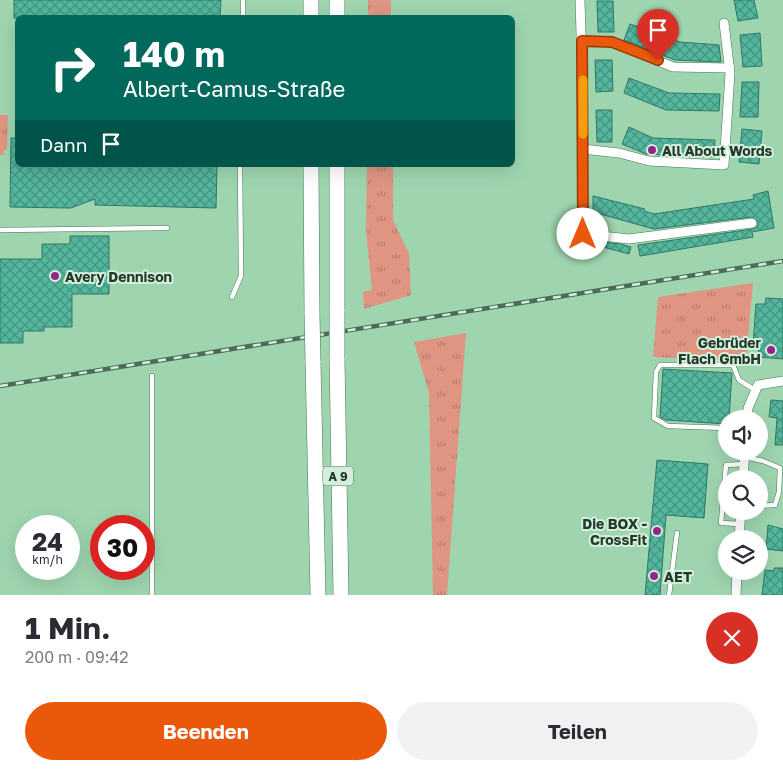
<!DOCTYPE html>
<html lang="de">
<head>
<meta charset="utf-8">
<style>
	:root { --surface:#fff; --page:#f2f2f3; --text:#2b2b33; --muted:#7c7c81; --accent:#ea580c }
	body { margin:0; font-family:"Golos Text",sans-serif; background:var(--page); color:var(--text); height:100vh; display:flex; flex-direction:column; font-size:19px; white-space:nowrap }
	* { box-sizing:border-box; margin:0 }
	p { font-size:16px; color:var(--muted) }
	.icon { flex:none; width:28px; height:28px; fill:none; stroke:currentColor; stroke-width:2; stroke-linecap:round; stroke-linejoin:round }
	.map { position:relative; height:595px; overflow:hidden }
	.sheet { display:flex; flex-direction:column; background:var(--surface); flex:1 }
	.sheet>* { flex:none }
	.top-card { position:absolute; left:15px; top:15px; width:500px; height:152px; border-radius:8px; box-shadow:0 5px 20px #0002; background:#00695c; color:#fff; overflow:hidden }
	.controls { position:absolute; left:718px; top:410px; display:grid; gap:10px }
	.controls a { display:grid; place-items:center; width:50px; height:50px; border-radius:50%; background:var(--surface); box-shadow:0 5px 20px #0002; font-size:25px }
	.speed { position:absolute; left:15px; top:515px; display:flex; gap:10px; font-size:25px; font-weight:700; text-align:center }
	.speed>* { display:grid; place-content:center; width:65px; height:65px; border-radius:50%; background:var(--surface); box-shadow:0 5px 20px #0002; line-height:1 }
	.speed small { font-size:12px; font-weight:400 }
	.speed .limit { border:8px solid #d22; background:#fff; color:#111 }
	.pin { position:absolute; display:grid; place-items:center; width:42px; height:42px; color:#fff; margin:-51px -21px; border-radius:50% 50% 50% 0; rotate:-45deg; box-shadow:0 0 5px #0007 }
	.pin .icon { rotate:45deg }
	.me { position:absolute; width:55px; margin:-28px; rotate:0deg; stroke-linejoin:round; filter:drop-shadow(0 0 4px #0008) }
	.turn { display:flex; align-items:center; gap:18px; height:105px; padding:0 25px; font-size:22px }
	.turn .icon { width:65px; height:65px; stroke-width:2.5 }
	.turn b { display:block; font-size:35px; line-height:42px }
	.then { display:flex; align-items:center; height:48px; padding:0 25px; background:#0003; gap:10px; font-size:19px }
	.round { display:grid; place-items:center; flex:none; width:52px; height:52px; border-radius:26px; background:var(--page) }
	.headline { display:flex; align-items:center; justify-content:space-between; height:85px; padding:0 25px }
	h1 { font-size:30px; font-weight:700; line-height:38px }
	.action { display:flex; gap:10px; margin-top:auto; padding:10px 25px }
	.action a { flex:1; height:58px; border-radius:30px; background:var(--accent); color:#fff; font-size:20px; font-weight:700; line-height:58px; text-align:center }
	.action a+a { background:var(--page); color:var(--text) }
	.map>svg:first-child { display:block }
	.grass { fill:url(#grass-tufts) }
	.building { fill:url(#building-cross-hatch); stroke:#307866 }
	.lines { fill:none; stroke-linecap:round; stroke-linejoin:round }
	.lane-casing { stroke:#437755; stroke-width:5.5 }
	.street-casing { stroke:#437755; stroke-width:10 }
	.highway-casing { stroke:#437755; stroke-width:16 }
	.lane { stroke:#fff; stroke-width:4.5 }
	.street { stroke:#fff; stroke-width:9 }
	.highway { stroke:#fff; stroke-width:15 }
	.rail-casing { stroke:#4b6c56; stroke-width:4.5 }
	.rail { stroke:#d3eedb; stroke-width:2.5; stroke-dasharray:8; stroke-linecap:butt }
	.highway-bridge-casing { stroke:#437755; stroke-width:16; stroke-linecap:butt }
	.highway-bridge { stroke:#fff; stroke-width:15 }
	.route-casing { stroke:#983908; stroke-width:12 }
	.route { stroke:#ea580c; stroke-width:9 }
	.slow { stroke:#f59e0b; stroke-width:9 }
	.poi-dot { fill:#952686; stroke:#d3eedb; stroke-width:2 }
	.labels { text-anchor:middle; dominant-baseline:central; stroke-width:4; stroke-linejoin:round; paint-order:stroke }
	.shield { fill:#d3eedb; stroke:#587060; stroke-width:1 }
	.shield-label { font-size:12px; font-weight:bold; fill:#233a2b }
	.poi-label { font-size:14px; font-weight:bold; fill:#233a2b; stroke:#d3eedb; text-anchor:start }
</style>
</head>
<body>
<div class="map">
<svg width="783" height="595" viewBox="0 0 783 595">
	<defs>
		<pattern id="grass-tufts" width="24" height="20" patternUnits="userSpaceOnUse" patternTransform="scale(1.25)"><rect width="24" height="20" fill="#e09583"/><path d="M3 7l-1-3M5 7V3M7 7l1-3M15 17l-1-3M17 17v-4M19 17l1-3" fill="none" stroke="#b57b6b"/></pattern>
		<pattern id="building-cross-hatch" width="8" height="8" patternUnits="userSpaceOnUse" patternTransform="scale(1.25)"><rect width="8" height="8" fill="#53b69d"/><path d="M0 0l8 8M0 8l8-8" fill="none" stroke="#449580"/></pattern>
	</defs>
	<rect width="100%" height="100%" fill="#9ed5af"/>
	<g class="grass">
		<rect x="368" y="0" width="23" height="17"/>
		<polygon points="0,115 8,115 7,150 4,150 4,155 0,155"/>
		<polygon points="367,165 393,165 393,220 409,254 411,295 364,309 363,292 372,290 366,230"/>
		<polygon points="753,283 746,361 653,357 658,297"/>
		<polygon points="466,333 447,595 433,595 429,393 414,342"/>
	</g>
	<g class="building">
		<polygon points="14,0 221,0 220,18 14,18"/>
		<polygon points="734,0 754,0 758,18 738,21"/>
		<polygon points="597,1 613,1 614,32 598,32"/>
		<polygon points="630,24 680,42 719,45 721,62 675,60 624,40"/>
		<polygon points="760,33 762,66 743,67 740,35"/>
		<polygon points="595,60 612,60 613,91 596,92"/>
		<polygon points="629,78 669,93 720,94 719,111 666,110 624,93"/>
		<polygon points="742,82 759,82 758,117 740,117"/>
		<polygon points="596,110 612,110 612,142 597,142"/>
		<polygon points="629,127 653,138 715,140 714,157 646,154 622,144"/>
		<polygon points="742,129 762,131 759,164 739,162"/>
		<polygon points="11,138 18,138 18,165 217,165 216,208 95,205 95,199 71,208 10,207"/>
		<polygon points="768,191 774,228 752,232 753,237 640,256 638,245 753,229 758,226 758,222 751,217 654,229 593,212 593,196 645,209 644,211 654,214 754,199 753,195"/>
		<polygon points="70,236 109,236 109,294 72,294 72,327 44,327 44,331 23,331 23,343 0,343 0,259 42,259 42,244 70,244"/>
		<polygon points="593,241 620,244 631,247 629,254 592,244"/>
		<polygon points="766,298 783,299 783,359 758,357 759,345 753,345 756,304 765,304"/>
		<polygon points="663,369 732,373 729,419 726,419 726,424 666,420 660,417"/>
		<polygon points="771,400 783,401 783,445 775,445 777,418 769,417"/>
		<polygon points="657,460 708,464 704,518 666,515 660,595 645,595"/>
		<polygon points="768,525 783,529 783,551 766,549"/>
		<polygon points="774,568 783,568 783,595 762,595 765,570 774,571"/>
	</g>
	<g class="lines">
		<defs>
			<g id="lane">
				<polyline points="243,18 243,0"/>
				<polyline points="0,230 167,228"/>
				<polyline points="232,297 241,276 240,165"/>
				<polyline points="726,428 668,426 654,418 656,372 660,365 733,365 739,380 755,390"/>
				<polyline points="745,457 763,461 780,468 779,492 775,505 759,506"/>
				<polyline points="740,524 721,523 726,465 744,464"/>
				<polyline points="152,595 152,376"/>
				<polyline points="669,595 677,533"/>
			</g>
			<g id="street">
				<polyline points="580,0 583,100 583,234 629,239 752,223"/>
				<polyline points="582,41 612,42 673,67 730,68"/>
				<polyline points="582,149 619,153 649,161 724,165 730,73 724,23"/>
				<polyline points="747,419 748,408 758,385 783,381"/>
				<polyline points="743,479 745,451"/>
				<polyline points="739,539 741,511"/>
				<polyline points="736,595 737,571"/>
			</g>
			<g id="highway">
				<polyline points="311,0 311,18"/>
				<polyline points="337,0 337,18"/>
				<polyline points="311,165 312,313"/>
				<polyline points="337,165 337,311"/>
				<polyline points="337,358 341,595"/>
				<polyline points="313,361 318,595"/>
			</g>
		</defs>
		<use href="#lane" class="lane-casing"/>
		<use href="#street" class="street-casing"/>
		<use href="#highway" class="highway-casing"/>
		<use href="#lane" class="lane"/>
		<use href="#street" class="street"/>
		<use href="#highway" class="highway"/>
		<defs>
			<polyline id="rail" points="0,386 783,261"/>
		</defs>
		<use href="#rail" class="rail-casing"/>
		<use href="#rail" class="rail"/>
		<defs>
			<g id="highway-bridge">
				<polyline points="312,313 313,361"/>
				<polyline points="337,358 337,311"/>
			</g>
		</defs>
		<use href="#highway-bridge" class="highway-bridge-casing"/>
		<use href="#highway-bridge" class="highway-bridge"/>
	</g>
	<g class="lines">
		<defs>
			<polyline id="route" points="583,234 582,41 612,42 658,60"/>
		</defs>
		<use href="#route" class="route-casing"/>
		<use href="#route" class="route"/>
		<polyline class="slow" points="583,80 583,134"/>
	</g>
	<g class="poi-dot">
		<circle cx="652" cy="150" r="5"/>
		<circle cx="55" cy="276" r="5"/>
		<circle cx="771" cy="350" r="5"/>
		<circle cx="657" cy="531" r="5"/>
		<circle cx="654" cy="576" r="5"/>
	</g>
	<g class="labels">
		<rect class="shield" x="323" y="466.5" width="30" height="19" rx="4"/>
		<g class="shield-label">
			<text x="338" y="476">A 9</text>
		</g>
		<g class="poi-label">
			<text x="662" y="150">All About Words</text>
			<text x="65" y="276">Avery Dennison</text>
			<text x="761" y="342" text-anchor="end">Gebrüder<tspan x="761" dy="16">Flach GmbH</tspan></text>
			<text x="647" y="523" text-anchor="end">Die BOX -<tspan x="647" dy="16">CrossFit</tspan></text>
			<text x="664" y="576">AET</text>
		</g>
	</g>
</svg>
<div class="controls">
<a><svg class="icon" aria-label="sound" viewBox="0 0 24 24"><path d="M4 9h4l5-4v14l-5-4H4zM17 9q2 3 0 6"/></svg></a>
<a><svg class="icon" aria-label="search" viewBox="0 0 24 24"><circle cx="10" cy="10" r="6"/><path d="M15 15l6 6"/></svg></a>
<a><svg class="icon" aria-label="layers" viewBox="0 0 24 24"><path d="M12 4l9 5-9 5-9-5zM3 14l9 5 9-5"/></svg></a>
</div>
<div class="speed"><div>24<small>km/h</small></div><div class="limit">30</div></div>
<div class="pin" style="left:658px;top:60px;background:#d93025"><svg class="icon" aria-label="arrive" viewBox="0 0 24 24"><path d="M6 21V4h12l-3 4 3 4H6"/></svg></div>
<svg class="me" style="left:583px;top:234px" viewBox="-20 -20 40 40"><circle r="19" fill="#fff"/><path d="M0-13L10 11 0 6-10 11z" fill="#ea580c"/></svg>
<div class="top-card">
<div class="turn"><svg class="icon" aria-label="right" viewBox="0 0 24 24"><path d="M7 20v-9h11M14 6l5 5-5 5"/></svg><div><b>140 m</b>Albert-Camus-Straße</div></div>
<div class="then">Dann<svg class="icon" aria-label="arrive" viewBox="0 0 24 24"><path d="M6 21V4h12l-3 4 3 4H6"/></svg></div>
</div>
</div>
<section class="sheet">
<div class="headline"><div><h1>1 Min.</h1><p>200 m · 09:42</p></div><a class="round" style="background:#d93025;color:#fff"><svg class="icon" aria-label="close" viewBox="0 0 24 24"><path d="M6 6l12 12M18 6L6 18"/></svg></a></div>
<div class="action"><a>Beenden</a><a>Teilen</a></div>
</section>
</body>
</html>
